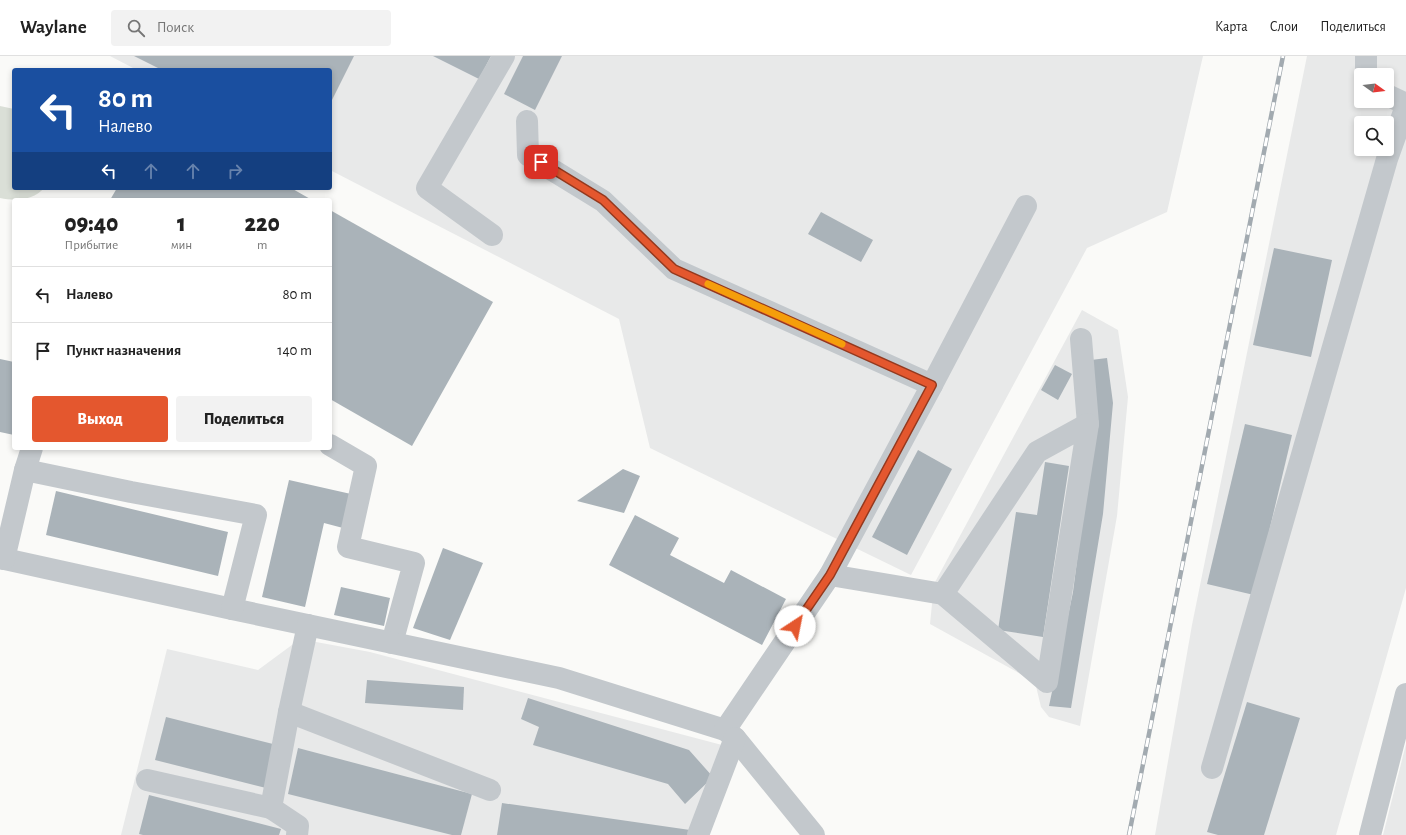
<!DOCTYPE html>
<html lang="ru">
<head>
<meta charset="utf-8">
<style>
	:root { --surface:#fff; --page:#f2f2f2; --text:#222; --muted:#767676; --line:#e0e0e0; --accent:#e4572e }
	body { margin:0; font-family:"Alegreya Sans",sans-serif; background:var(--page); color:var(--text); height:100vh; display:flex; flex-direction:column; font-size:15px; white-space:nowrap }
	* { box-sizing:border-box; margin:0 }
	p { font-size:13px; color:var(--muted) }
	.icon { flex:none; width:22px; height:22px; fill:none; stroke:currentColor; stroke-width:2; stroke-linecap:round; stroke-linejoin:round }
	.map { position:relative; flex:1; overflow:hidden }
	.drawer { position:absolute; left:12px; top:142px; width:320px; height:252px; display:flex; flex-direction:column; background:var(--surface); border-radius:4px; box-shadow:0 2px 6px #0003 }
	.drawer>* { flex:none }
	.banner { position:absolute; left:12px; top:12px; width:320px; height:122px; border-radius:4px; box-shadow:0 2px 6px #0003; background:#1a4fa0; color:#fff; overflow:hidden }
	.needle { width:26px; rotate:105deg }
	.controls { position:absolute; left:1354px; top:12px; display:grid; gap:8px }
	.controls a { display:grid; place-items:center; width:40px; height:40px; border-radius:4px; background:var(--surface); box-shadow:0 2px 6px #0003; font-size:20px }
	.pin { position:absolute; display:grid; place-items:center; width:34px; height:34px; color:#fff; margin:-17px; border-radius:8px; box-shadow:0 2px 6px #0006 }
	.me { position:absolute; width:44px; margin:-22px; rotate:34deg; stroke-linejoin:round; filter:drop-shadow(0 0 3px #0008) }
	.turn { display:flex; align-items:center; gap:14px; height:84px; padding:0 20px; font-size:18px }
	.turn .icon { width:52px; height:52px; stroke-width:2.5 }
	.turn b { display:block; font-size:28px; line-height:34px }
	.lanes { display:flex; align-items:center; height:38px; padding:0 20px; background:#0003; justify-content:center; gap:20px; direction:ltr }
	.lanes .off { opacity:.35 }
	.eta { display:flex; justify-content:space-evenly; align-items:center; height:68px; text-align:center }
	.eta b { font-size:24px; font-weight:800; line-height:28px }
	.button { display:flex; gap:8px; margin-top:auto; padding:8px 20px }
	.button a { flex:1; height:46px; border-radius:4px; background:var(--accent); color:#fff; font-size:16px; font-weight:800; line-height:46px; text-align:center }
	.button a+a { background:var(--page); color:var(--text) }
	ul { padding:0; list-style:none }
	li { display:flex; align-items:center; gap:12px; height:56px; padding:0 20px; border-top:1px solid var(--line) }
	li div { flex:1 }
	li b { display:block; font-size:15px }
	li em { font-style:normal }
	header { display:flex; align-items:center; gap:24px; box-sizing:border-box; height:56px; padding:0 20px; background:var(--surface); border-bottom:1px solid var(--line) }
	header strong { font-size:19px }
	nav { display:flex; gap:22px; margin-inline-start:auto; font-size:14px }
	.search { width:280px; height:36px; background:var(--page); display:flex; align-items:center; gap:10px; box-sizing:border-box; padding:0 14px; border-radius:4px; color:var(--muted); font-size:15px }
	.map>svg:first-child { display:block }
	.built { fill:#e8e9e9; fill-rule:evenodd }
	.green { fill:#dadfd7 }
	.building { fill:#aab3b9 }
	.lines { fill:none; stroke-linecap:round; stroke-linejoin:round }
	.minor { stroke:#c3c8cc; stroke-width:22 }
	.rail-casing { stroke:#a2aab0; stroke-width:4.5 }
	.rail { stroke:#fff; stroke-width:3; stroke-dasharray:9; stroke-linecap:butt }
	.route-casing { stroke:#94391e; stroke-width:10 }
	.route { stroke:#e4572e; stroke-width:7 }
	.slow { stroke:#f59e0b; stroke-width:7 }
</style>
</head>
<body>
<header>
<strong>Waylane</strong>
<div class="search"><svg class="icon" aria-label="search" viewBox="0 0 24 24"><circle cx="10" cy="10" r="6"/><path d="M15 15l6 6"/></svg>Поиск</div>
<nav><a>Карта</a><a>Слои</a><a>Поделиться</a></nav>
</header>
<div class="map">
<svg width="1406" height="779" viewBox="0 0 1406 779">
	<rect width="100%" height="100%" fill="#fafaf8"/>
	<g class="built">
		<polygon points="110,0 1203,0 1167,156 1087,192 911,519 650,392 619,263 330,114 330,14 137,14"/>
		<path d="M1307,0H1406V532L1336,779H1155L1192,569ZM1361,19H1387V45H1361ZM1361,67H1387V93H1361Z"/>
		<polygon points="1082,254 1118,274 1128,341 1117,460 1080,670 1049,661 1041,651 1035,626 930,568 934,528"/>
		<polygon points="300,583 370,596 722,689 703,779 121,779 167,593 258,614"/>
		<polygon points="1406,688 1406,779 1383,779"/>
	</g>
	<path class="green" d="M0,50L14,53V132H44C33,145 15,145 0,142Z"/>
	<g class="building">
		<polygon points="134,0 354,0 330,48 330,14 162,14"/>
		<polygon points="433,0 491,0 479,23"/>
		<polygon points="523,0 562,0 535,54 504,38"/>
		<polygon points="117,132 291,132 312,144 110,144"/>
		<polygon points="330,154 493,246 412,390 330,343"/>
		<polygon points="821,156 873,184 861,206 808,178"/>
		<polygon points="1274,192 1332,204 1311,301 1253,289"/>
		<polygon points="1107,302 1113,347 1103,458 1071,652 1049,650 1073,536 1093,379 1091,304"/>
		<polygon points="0,303 14,306 14,379 0,376"/>
		<polygon points="1055,309 1072,318 1058,344 1041,334"/>
		<polygon points="1245,368 1292,379 1254,539 1207,528"/>
		<polygon points="918,394 952,413 907,499 872,481"/>
		<polygon points="1045,406 1069,410 1043,581 998,574 1016,456 1037,459"/>
		<polygon points="623,413 640,420 624,457 577,445"/>
		<polygon points="289,424 351,438 343,472 324,467 305,551 262,541"/>
		<polygon points="56,435 228,476 218,520 46,479"/>
		<polygon points="635,459 679,482 670,499 724,527 731,514 786,543 762,589 609,509"/>
		<polygon points="443,492 483,507 450,584 413,572"/>
		<polygon points="341,531 390,542 384,570 334,559"/>
		<polygon points="367,624 464,631 463,654 365,647"/>
		<polygon points="528,642 689,694 713,721 685,748 668,728 533,689 539,671 521,663"/>
		<polygon points="1247,646 1300,662 1264,779 1218,779 1207,776"/>
		<polygon points="166,661 277,689 266,732 155,704"/>
		<polygon points="298,692 472,738 461,779 452,779 288,738"/>
		<polygon points="149,739 281,773 279,779 143,779 139,778"/>
		<polygon points="502,747 697,775 697,779 497,779"/>
	</g>
	<g class="lines">
		<g class="minor">
			<polyline points="1366,0 1366,15 1368,19"/>
			<polyline points="1387,39 1406,48"/>
			<polyline points="527,65 528,99 603,145 674,213 932,329 830,519"/>
			<polyline points="492,179 427,132 504,0"/>
			<polyline points="1081,283 1088,368"/>
			<polyline points="932,329 1026,150"/>
			<polyline points="330,389 366,410 348,491 414,507 392,587"/>
			<polyline points="25,414 32,392"/>
			<polyline points="0,502 232,553 559,622 725,674 735,682 814,779"/>
			<polyline points="4,503 25,414 131,436 256,459 232,553"/>
			<polyline points="289,656 490,734"/>
			<polyline points="725,674 830,519 943,538 1047,626 1088,368 1037,396 943,538"/>
			<polyline points="1212,712 1387,103 1406,50"/>
			<polyline points="147,724 271,752"/>
			<polyline points="297,779 298,770 271,752 289,656 308,569"/>
			<polyline points="698,779 735,682"/>
			<polyline points="1370,779 1406,638"/>
		</g>
		<defs>
			<polyline id="rail" points="1129,779 1283,0"/>
		</defs>
		<use href="#rail" class="rail-casing"/>
		<use href="#rail" class="rail"/>
	</g>
	<g class="lines">
		<defs>
			<polyline id="route" points="541,106 603,144 674,213 932,329 830,519 795,570"/>
		</defs>
		<use href="#route" class="route-casing"/>
		<use href="#route" class="route"/>
		<polyline class="slow" points="708,228 842,288"/>
	</g>
</svg>
<div class="controls">
<a><svg class="needle" viewBox="-14 -14 28 28"><path d="M0-13l5 13h-10z" fill="#e53935"/><path d="M0 13l5-13h-10z" fill="#767676"/></svg></a>
<a><svg class="icon" aria-label="search" viewBox="0 0 24 24"><circle cx="10" cy="10" r="6"/><path d="M15 15l6 6"/></svg></a>
</div>
<div class="pin" style="left:541px;top:106px;background:#d93025"><svg class="icon" aria-label="arrive" viewBox="0 0 24 24"><path d="M6 21V4h12l-3 4 3 4H6"/></svg></div>
<svg class="me" style="left:795px;top:570px" viewBox="-20 -20 40 40"><circle r="19" fill="#fff"/><path d="M0-13L10 11 0 6-10 11z" fill="#e4572e"/></svg>
<div class="banner">
<div class="turn"><svg class="icon" aria-label="left" viewBox="0 0 24 24"><path d="M17 20v-9H6M10 6l-5 5 5 5"/></svg><div><b>80 m</b>Налево</div></div>
<div class="lanes"><svg class="icon" aria-label="left" viewBox="0 0 24 24"><path d="M17 20v-9H6M10 6l-5 5 5 5"/></svg><svg class="icon off" aria-label="ahead" viewBox="0 0 24 24"><path d="M12 20V5M6 11l6-6 6 6"/></svg><svg class="icon off" aria-label="ahead" viewBox="0 0 24 24"><path d="M12 20V5M6 11l6-6 6 6"/></svg><svg class="icon off" aria-label="right" viewBox="0 0 24 24"><path d="M7 20v-9h11M14 6l5 5-5 5"/></svg></div>
</div>
<section class="drawer">
<div class="eta">
<div><b>09:40</b><p>Прибытие</p></div>
<div><b>1</b><p>мин</p></div>
<div><b>220</b><p>m</p></div>
</div>
<ul>
<li><svg class="icon" aria-label="left" viewBox="0 0 24 24"><path d="M17 20v-9H6M10 6l-5 5 5 5"/></svg><div><b>Налево</b></div><em>80 m</em></li>
<li><svg class="icon" aria-label="arrive" viewBox="0 0 24 24"><path d="M6 21V4h12l-3 4 3 4H6"/></svg><div><b>Пункт назначения</b></div><em>140 m</em></li>
</ul>
<div class="button"><a>Выход</a><a>Поделиться</a></div>
</section>
</div>
</body>
</html>
